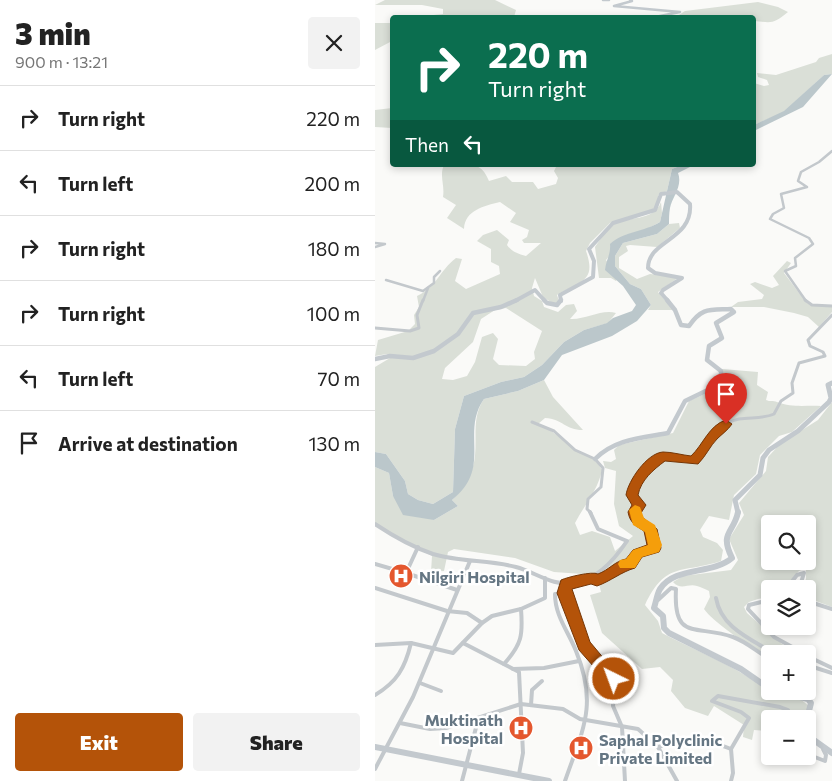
<!DOCTYPE html>
<html lang="en">
<head>
<meta charset="utf-8">
<style>
	:root { --surface:#fff; --page:#f2f2f2; --text:#222; --muted:#767676; --line:#e0e0e0; --accent:#b45309 }
	body { margin:0; font-family:Commissioner,sans-serif; background:var(--page); color:var(--text); height:100vh; display:flex; flex-direction:column; font-size:19px; white-space:nowrap }
	* { box-sizing:border-box; margin:0 }
	p { font-size:16px; color:var(--muted) }
	.icon { flex:none; width:28px; height:28px; fill:none; stroke:currentColor; stroke-width:2; stroke-linecap:round; stroke-linejoin:round }
	.map { position:relative; flex:1; overflow:hidden }
	.sheet { display:flex; flex-direction:column; background:var(--surface); width:375px }
	.sheet>* { flex:none }
	.hud { position:absolute; left:15px; top:15px; width:366px; height:152px; border-radius:5px; box-shadow:0 2px 8px #0003; background:#0b6e4f; color:#fff; overflow:hidden }
	.buttons { position:absolute; left:386px; top:515px; display:grid; gap:10px }
	.buttons a { display:grid; place-items:center; width:55px; height:55px; border-radius:5px; background:var(--surface); box-shadow:0 2px 8px #0003; font-size:25px }
	.pin { position:absolute; display:grid; place-items:center; width:42px; height:42px; color:#fff; margin:-51px -21px; border-radius:50% 50% 50% 0; rotate:-45deg; box-shadow:0 0 5px #0007 }
	.pin .icon { rotate:45deg }
	.me { position:absolute; width:55px; margin:-28px; rotate:318deg; stroke-linejoin:round; filter:drop-shadow(0 0 4px #0008) }
	.turn { display:flex; align-items:center; gap:18px; height:105px; padding:0 15px; font-size:22px }
	.turn .icon { width:65px; height:65px; stroke-width:2.5 }
	.turn b { display:block; font-size:35px; line-height:42px }
	.then { display:flex; align-items:center; height:48px; padding:0 15px; background:#0003; gap:10px; font-size:19px }
	.round { display:grid; place-items:center; flex:none; width:52px; height:52px; border-radius:5px; background:var(--page) }
	.summary { display:flex; align-items:center; justify-content:space-between; height:85px; padding:0 15px }
	h1 { font-size:30px; font-weight:800; line-height:38px }
	.action { display:flex; gap:10px; margin-top:auto; padding:10px 15px }
	.action a { flex:1; height:58px; border-radius:5px; background:var(--accent); color:#fff; font-size:20px; font-weight:800; line-height:58px; text-align:center }
	.action a+a { background:var(--page); color:var(--text) }
	ul { padding:0; list-style:none }
	li { display:flex; align-items:center; gap:15px; height:65px; padding:0 15px; border-top:1px solid var(--line) }
	li div { flex:1 }
	li b { display:block; font-size:19px }
	li em { font-style:normal }
	main { display:flex; flex:1; min-height:0 }
	.map>svg:first-child { display:block }
	.green { fill:#dadfd7; fill-rule:evenodd }
	.water { fill:#bbc7cb }
	.lines { fill:none; stroke-linecap:round; stroke-linejoin:round }
	.street-far2 { stroke:#c3c8cc; stroke-width:2.5 }
	.street-far1 { stroke:#c3c8cc; stroke-width:3 }
	.street { stroke:#c3c8cc; stroke-width:4 }
	.secondary-far2 { stroke:#c3c9ce; stroke-width:2.5 }
	.secondary-far1 { stroke:#c3c9ce; stroke-width:4 }
	.secondary { stroke:#c3c9ce; stroke-width:4.5 }
	.primary-far1 { stroke:#c3c9ce; stroke-width:5 }
	.primary { stroke:#c3c9ce; stroke-width:6 }
	.route { fill:#b45309; stroke:#753606 }
	.slow { fill:#f59e0b }
	.labels { text-anchor:middle; dominant-baseline:central; stroke-width:5; stroke-linejoin:round; paint-order:stroke }
	.near-poi-label { font-size:16px; font-weight:bold; fill:#657683; stroke:#fff; text-anchor:start }
</style>
</head>
<body>
<main>
<section class="sheet">
<div class="summary"><div><h1>3 min</h1><p>900 m · 13:21</p></div><a class="round"><svg class="icon" aria-label="close" viewBox="0 0 24 24"><path d="M6 6l12 12M18 6L6 18"/></svg></a></div>
<ul>
<li><svg class="icon" aria-label="right" viewBox="0 0 24 24"><path d="M7 20v-9h11M14 6l5 5-5 5"/></svg><div><b>Turn right</b></div><em>220 m</em></li>
<li><svg class="icon" aria-label="left" viewBox="0 0 24 24"><path d="M17 20v-9H6M10 6l-5 5 5 5"/></svg><div><b>Turn left</b></div><em>200 m</em></li>
<li><svg class="icon" aria-label="right" viewBox="0 0 24 24"><path d="M7 20v-9h11M14 6l5 5-5 5"/></svg><div><b>Turn right</b></div><em>180 m</em></li>
<li><svg class="icon" aria-label="right" viewBox="0 0 24 24"><path d="M7 20v-9h11M14 6l5 5-5 5"/></svg><div><b>Turn right</b></div><em>100 m</em></li>
<li><svg class="icon" aria-label="left" viewBox="0 0 24 24"><path d="M17 20v-9H6M10 6l-5 5 5 5"/></svg><div><b>Turn left</b></div><em>70 m</em></li>
<li><svg class="icon" aria-label="arrive" viewBox="0 0 24 24"><path d="M6 21V4h12l-3 4 3 4H6"/></svg><div><b>Arrive at destination</b></div><em>130 m</em></li>
</ul>
<div class="action"><a>Exit</a><a>Share</a></div>
</section>
<div class="map">
<svg width="457" height="781" viewBox="0 0 457 781">
	<rect width="100%" height="100%" fill="#fafaf8"/>
	<g class="green">
		<polygon points="10,0 120,0 141,10 139,17 40,17 68,14 68,9 47,5 0,5"/>
		<path d="M383,2L403,7L413,12C398,24 398,23 379,21V18H307L309,16L304,15L310,11Z"/>
		<polygon points="0,23 18,23 17,41 0,50"/>
		<polygon points="457,54 457,74 449,75 409,112 379,125 379,83 389,86 394,85 392,80 383,77 382,73 401,75 441,62 444,58"/>
		<polygon points="17,108 17,128 0,127 0,110"/>
		<path d="M69,165C90,165 105,158 114,181L131,176L137,182H158L163,189L181,184L183,178L179,171L182,165H307L297,169L292,191L283,195L284,200L278,210L235,223L215,243L211,251C222,282 205,281 182,295L184,301L180,305L168,297L160,278L157,288L159,296L167,301L169,307L183,312L191,305L199,304L202,311L195,319C211,320 226,309 241,313L233,323L209,330L189,342L167,365L149,377L126,382L89,396L80,429L78,492L58,504L43,500L33,494L30,481L11,454L0,452V367L15,358L12,354L0,356L3,340L33,331L40,324L39,315L44,307L42,296C62,287 64,271 81,258L87,259L80,281L91,289L125,274L124,266L116,262V249L102,241L108,235L122,230L134,240L132,245C137,252 143,254 151,256L166,243H149L147,240L152,237L154,230L135,222L141,213L125,202C109,206 90,210 89,229L72,218L81,205L68,197C70,185 64,176 69,165ZM131,308L167,331L159,352L160,359L151,366L124,365L118,359L123,339L118,333L107,337L100,362L92,376L78,380L67,379L70,368L98,342L106,319L120,310Z"/>
		<path d="M286,202L287,213L285,222L272,229L251,235L231,260L242,279L241,281L236,278H224L220,247C225,240 230,231 237,225C251,216 279,222 286,202Z"/>
		<polygon points="304,223 305,228 282,247 255,245 251,246 253,251 244,257 244,268 262,279 275,274 304,277 283,292 298,310 273,310 276,305 266,289 255,284 240,266 240,256 248,243 282,234 294,224"/>
		<polygon points="412,261 416,263 409,273 431,302 435,305 457,307 457,312 444,327 433,317 419,313 389,307 356,307 363,302 387,299 389,295 375,284 380,282 397,288 404,285 398,276"/>
		<path d="M347,369L383,372L382,385L393,392L391,400C395,402 398,400 402,402C418,408 430,405 446,406L417,432L404,436L385,455L381,474L359,495L354,520L334,516L325,530L328,537L342,543L348,550L346,561C306,574 291,561 270,605L283,621L287,633C315,648 346,660 373,677C391,687 401,701 424,698L434,706L429,719H395V731L379,730L377,740L368,737L369,725L339,706L333,716L310,708L296,691L298,680L285,667L267,669L227,633L215,595L226,592L222,575L179,572L140,558L79,549L73,552L69,571L56,572L57,556L0,526V467L14,473L18,496L59,520L83,506L77,500C88,491 99,470 100,456C102,436 97,416 109,399L143,391L169,380L178,397L208,430C190,430 188,419 170,418L163,424C178,430 186,439 199,449C210,457 220,456 227,470C223,490 210,504 200,523L205,535L217,531L235,537L240,551L258,536L244,526L239,504L241,471L230,468L228,461L236,462L241,459L239,450L244,445L298,433L314,401C329,395 338,390 348,378Z"/>
		<path d="M457,402V607L433,598L432,589H428L427,586L431,579V568L424,571L408,589H395V597L383,599L374,602L369,607L372,613L407,644L426,654C416,654 404,655 395,654C381,653 338,622 329,609L335,597L334,591C330,589 326,587 322,586C313,583 306,591 298,582L308,576L356,570L363,560L354,539L369,515L364,503L391,471L393,457L405,444L443,420ZM395,524H432V561H395Z"/>
	</g>
	<g class="water">
		<polygon points="457,74 428,107 379,131 379,125 409,111 449,75"/>
		<path d="M307,165H319L303,173C308,186 297,197 295,208C294,213 294,219 294,224L282,234L248,243L240,256V266L255,284L266,289L276,305L262,321L237,336L187,355L169,380L143,391L109,399C85,433 118,468 77,500L83,506L59,520L28,515L18,496L14,473L0,467V452L11,454L30,481L33,494L43,500L58,504L78,492L80,429L89,396L126,382L149,377L167,365L189,342L209,330L232,323L238,318L257,311L261,305L248,286L230,270C231,260 236,254 235,244C249,231 269,232 285,222L297,169Z"/>
	</g>
	<g class="lines">
		<g class="street-far2">
			<polyline points="0,243 10,244 0,247"/>
			<polyline points="11,280 48,291 59,283 59,277 65,271"/>
			<polyline points="48,301 53,288"/>
			<polyline points="431,301 410,271 421,266 420,258 438,244 434,238 395,219 398,214 409,208 406,194 432,187 423,181 426,172 444,162 457,151"/>
		</g>
		<g class="street-far1">
			<polyline points="430,300 437,305 457,306"/>
			<polyline points="0,328 35,331 44,328 42,315 48,300"/>
			<polyline points="157,422 179,431 200,450 220,459 228,468 226,487 213,499 212,509 216,513"/>
			<path d="M260,513L264,505L256,491L273,467L288,457L319,461C333,446 342,423 364,419C376,417 388,419 399,414L406,401L418,393L417,383L424,363L450,356L448,352L435,346L433,340L457,315"/>
		</g>
		<g class="street">
			<path d="M0,524C18,536 37,547 58,554C84,562 115,560 141,567C160,572 178,587 200,583C222,579 240,559 252,541L223,529L215,512"/>
			<polyline points="0,564 31,573 43,547"/>
			<polyline points="31,573 82,590"/>
			<polyline points="218,577 222,580 226,578 255,564 263,554 279,548 276,529 264,520 260,512"/>
			<polyline points="190,584 189,593 209,646 238,676 240,683 238,706 247,727 250,781"/>
			<polyline points="0,588 72,611 92,613 107,623"/>
			<polyline points="411,589 422,575 429,573 424,589"/>
			<path d="M189,593L180,594C180,616 193,631 201,651C223,705 208,729 190,781"/>
			<path d="M341,598C346,628 376,639 400,654"/>
			<path d="M283,600L296,588L301,589C298,642 321,624 358,637C372,642 382,652 395,659"/>
			<polyline points="395,600 374,605 373,609 399,637 430,654"/>
			<polyline points="432,601 457,609"/>
			<polyline points="88,643 144,672 148,753 144,774"/>
			<polyline points="0,645 36,643 78,653 107,623 117,616 146,609 170,598 170,578"/>
			<polyline points="432,656 457,668"/>
			<path d="M129,664C147,644 148,635 146,609"/>
			<polyline points="432,665 457,673"/>
			<polyline points="138,669 169,668 204,661"/>
			<polyline points="45,683 66,691"/>
			<path d="M0,695C22,682 30,668 36,643"/>
			<polyline points="156,705 157,690 167,681"/>
			<polyline points="25,723 55,729 71,728 146,704 188,709 205,719 263,729 283,747 302,781"/>
			<path d="M283,747C319,736 321,736 356,749L374,718L366,712L337,701L343,696L405,707L413,710L416,719"/>
			<polyline points="356,749 358,773 356,781"/>
			<polyline points="432,754 450,761 451,755 448,749"/>
			<polyline points="0,769 38,697 95,561"/>
			<polyline points="87,781 103,720"/>
		</g>
		<g class="secondary-far2">
			<polyline points="228,0 234,0"/>
			<polyline points="255,0 257,1 239,6 305,12 275,18"/>
		</g>
		<g class="secondary-far1">
			<polyline points="140,301 160,290 170,301"/>
			<path d="M186,301L185,295L218,277L219,261L214,249L238,223L280,210L286,194L302,192L315,204C318,240 273,240 273,268L280,273L307,278L288,290L286,293L293,301"/>
		</g>
		<g class="secondary">
			<polyline points="169,300 172,303 182,305 186,300"/>
			<polyline points="0,359 15,356 38,358 59,351 83,334 98,313 126,307 142,300"/>
			<path d="M220,459C240,439 266,438 293,433L310,401L339,387L346,378V371L332,360L334,346L347,338L341,323L359,312L356,309C335,310 327,307 314,326L306,325L300,310L292,300"/>
		</g>
		<polyline class="primary-far1" points="363,513 360,500 385,475 388,458 394,450 423,431 454,402 456,398 453,385 457,383"/>
		<g class="primary">
			<path d="M363,512C359,533 344,532 357,558C337,575 300,566 285,589C282,594 281,602 279,608L288,616L289,628L294,633L366,669L395,689"/>
			<polyline points="401,691 433,699 436,703 432,719"/>
			<polyline points="432,725 436,738 457,753"/>
			<polyline points="0,747 174,781"/>
		</g>
	</g>
	<path class="route" d="M351,420L357,424C353,430 347,434 342,439C335,446 331,456 323,464L290,461C278,470 266,480 263,495L271,505L266,513L267,517L282,529L286,548L284,552L267,557L260,568C246,572 236,581 222,586L216,584L197,589L215,642L246,679L244,684L239,686L234,684L204,650L182,593L186,580C193,577 217,571 223,574C234,570 240,561 251,559L258,550L272,545L269,531C261,526 255,523 253,512L257,505L251,495C253,481 272,453 288,452C297,452 307,455 316,456C328,445 334,425 351,420Z"/>
	<polygon class="slow" points="260,505 265,507 269,518 280,525 287,545 284,552 267,557 260,568 245,568 243,564 245,560 251,559 258,550 273,545 270,532 258,525 254,510"/>
	<defs>
		<symbol id="hospital-disc" viewBox="-11 -11 22 22"><circle r="9.5" fill="#e4572e" stroke="#fff"/><path d="M-5-5h3v3.5h4V-5h3V5h-3V1.5h-4V5h-3Z" fill="#fff"/></symbol>
	</defs>
	<g fill-rule="evenodd">
		<use href="#hospital-disc" x="12" y="562" width="28" height="28"/>
		<use href="#hospital-disc" x="132" y="714" width="28" height="28"/>
		<use href="#hospital-disc" x="192" y="734" width="28" height="28"/>
	</g>
	<g class="labels">
		<g class="near-poi-label">
			<text x="44" y="576">Nilgiri Hospital</text>
			<text x="128" y="719" text-anchor="end">Muktinath<tspan x="128" dy="18">Hospital</tspan></text>
			<text x="224" y="739">Saphal Polyclinic<tspan x="224" dy="18">Private Limited</tspan></text>
		</g>
	</g>
</svg>
<div class="buttons">
<a><svg class="icon" aria-label="search" viewBox="0 0 24 24"><circle cx="10" cy="10" r="6"/><path d="M15 15l6 6"/></svg></a>
<a><svg class="icon" aria-label="layers" viewBox="0 0 24 24"><path d="M12 4l9 5-9 5-9-5zM3 14l9 5 9-5"/></svg></a>
<a>+</a>
<a>−</a>
</div>
<div class="pin" style="left:351px;top:424px;background:#d93025"><svg class="icon" aria-label="arrive" viewBox="0 0 24 24"><path d="M6 21V4h12l-3 4 3 4H6"/></svg></div>
<svg class="me" style="left:239px;top:679px" viewBox="-20 -20 40 40"><circle r="17" fill="#b45309" stroke="#fff" stroke-width="3"/><path d="M0-11L8 9 0 5-8 9z" fill="#fff"/></svg>
<div class="hud">
<div class="turn"><svg class="icon" aria-label="right" viewBox="0 0 24 24"><path d="M7 20v-9h11M14 6l5 5-5 5"/></svg><div><b>220 m</b>Turn right</div></div>
<div class="then">Then<svg class="icon" aria-label="left" viewBox="0 0 24 24"><path d="M17 20v-9H6M10 6l-5 5 5 5"/></svg></div>
</div>
</div>
</main>
</body>
</html>
